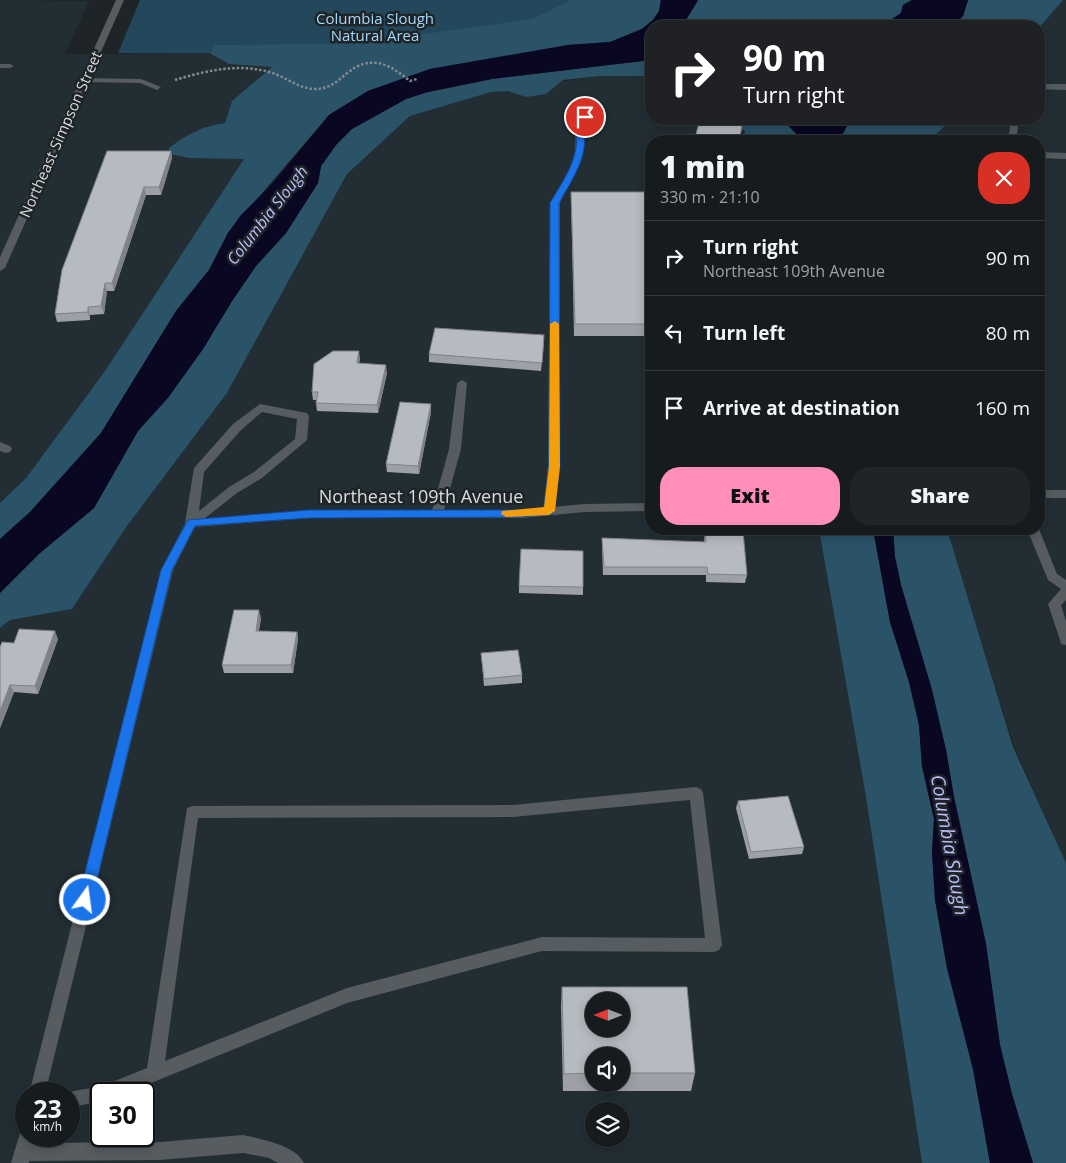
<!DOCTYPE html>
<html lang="en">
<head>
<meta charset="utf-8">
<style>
	:root { --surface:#161b1d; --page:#1f2426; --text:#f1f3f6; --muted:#9ea1a4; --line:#35393b; --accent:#ff8eba }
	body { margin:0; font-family:"Open Sans",sans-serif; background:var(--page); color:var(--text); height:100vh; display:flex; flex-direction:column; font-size:19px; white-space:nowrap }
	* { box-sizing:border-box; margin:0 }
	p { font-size:16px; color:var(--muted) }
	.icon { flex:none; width:28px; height:28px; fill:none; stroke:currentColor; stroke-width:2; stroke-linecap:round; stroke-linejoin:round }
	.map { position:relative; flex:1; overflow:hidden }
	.sheet { position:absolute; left:645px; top:135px; width:400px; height:400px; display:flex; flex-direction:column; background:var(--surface); border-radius:20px; box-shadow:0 2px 12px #0003,0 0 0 1px var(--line) }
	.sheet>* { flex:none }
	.hud { position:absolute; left:645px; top:20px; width:400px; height:105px; border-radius:20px; box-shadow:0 2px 12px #0003,0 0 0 1px var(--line); background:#202124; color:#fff; overflow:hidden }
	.needle { width:32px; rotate:270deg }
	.buttons { position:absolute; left:585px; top:992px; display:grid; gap:10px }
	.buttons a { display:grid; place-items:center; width:45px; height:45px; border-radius:50%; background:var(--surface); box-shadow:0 2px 12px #0003,0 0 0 1px var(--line); font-size:25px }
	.speed { position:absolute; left:15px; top:1082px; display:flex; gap:10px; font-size:25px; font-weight:700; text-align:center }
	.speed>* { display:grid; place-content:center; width:65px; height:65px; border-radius:50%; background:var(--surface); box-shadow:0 2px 12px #0003,0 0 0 1px var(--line); line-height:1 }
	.speed small { font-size:12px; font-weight:400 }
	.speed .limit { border:2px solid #111; border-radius:8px; background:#fff; color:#111 }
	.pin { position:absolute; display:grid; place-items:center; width:42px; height:42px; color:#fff; margin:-21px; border:2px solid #fff; border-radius:50%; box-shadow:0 1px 5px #0007 }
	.me { position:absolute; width:55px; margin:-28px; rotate:14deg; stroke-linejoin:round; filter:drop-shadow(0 0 4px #0008) }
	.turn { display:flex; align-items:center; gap:18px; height:105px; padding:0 15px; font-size:22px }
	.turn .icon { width:65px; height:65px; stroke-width:2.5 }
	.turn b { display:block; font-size:35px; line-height:42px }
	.round { display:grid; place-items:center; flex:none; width:52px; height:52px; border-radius:20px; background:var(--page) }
	.headline { display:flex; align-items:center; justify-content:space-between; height:85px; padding:0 15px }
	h1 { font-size:30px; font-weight:800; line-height:38px }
	.button { display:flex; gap:10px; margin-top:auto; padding:10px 15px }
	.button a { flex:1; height:58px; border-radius:20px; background:var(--accent); color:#111; font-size:20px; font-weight:800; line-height:58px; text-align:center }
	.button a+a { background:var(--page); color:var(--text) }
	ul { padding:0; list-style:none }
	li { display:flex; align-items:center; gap:15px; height:75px; padding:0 15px; border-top:1px solid var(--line) }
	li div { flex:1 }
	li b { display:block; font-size:19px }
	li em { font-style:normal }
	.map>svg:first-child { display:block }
	.built { fill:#222e34; fill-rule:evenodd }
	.green { fill:#24485b }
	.forest { fill:#2b5368 }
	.water { fill:#0a0723 }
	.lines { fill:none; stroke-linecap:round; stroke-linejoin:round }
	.path { stroke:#858a8c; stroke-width:2.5; stroke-dasharray:2.5 2; stroke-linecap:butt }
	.service { fill:#565c60; fill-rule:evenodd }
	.minor { fill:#565c60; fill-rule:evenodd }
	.wall { fill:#9da0a6; fill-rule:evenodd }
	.shaded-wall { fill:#7f8287 }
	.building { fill:#b6bac1; stroke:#7f8287; fill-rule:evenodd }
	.route { fill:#1a73e8; stroke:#114b97 }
	.slow { fill:#f59e0b }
	.labels { text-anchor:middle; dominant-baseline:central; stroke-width:5; stroke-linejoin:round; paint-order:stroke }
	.far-park-label { font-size:15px; fill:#a3d8f7; stroke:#1e2427 }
	.far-street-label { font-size:15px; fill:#d9dddf; stroke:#1e2427 }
	.far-water-label { font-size:16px; font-style:italic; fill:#bcbefc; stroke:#1e2427 }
	.street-label { font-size:18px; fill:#d9dddf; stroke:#1e2427 }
	.water-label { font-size:19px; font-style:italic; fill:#bcbefc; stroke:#1e2427 }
</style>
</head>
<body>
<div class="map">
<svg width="1066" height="1163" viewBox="0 0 1066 1163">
	<rect width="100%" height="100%" fill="#1e2427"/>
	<g class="built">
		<polygon points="0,0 89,1 65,54 211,54 229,64 273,67 232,101 225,123 207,126 189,158 245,158 105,371 26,478 0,503"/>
		<polygon points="1063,0 1066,0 1066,863 1014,747 947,530 947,529 1039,529 1039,141 929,141 952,119 1039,119 1039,28"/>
		<path d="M600,76H651V119H728L745,132L743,141H651V529H819L866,797L922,1163H0V628L9,620L72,609L127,526L227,393L347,174L410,116L491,92ZM594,1001H621V1029H594ZM594,1056H621V1084H594ZM26,1094H69V1136H26ZM101,1094H144V1136H101ZM594,1111H621V1139H594Z"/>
	</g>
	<polygon class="green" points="140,0 622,0 441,54 118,53"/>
	<g class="forest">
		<path d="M571,0H661L659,11L653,20L642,29L610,42L568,45L430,69L368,91L329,115L228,233L209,270L176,311L101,433L30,512L0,539V503L26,478L105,371L244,159L189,158L170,154L169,148C187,134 203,126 225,123L232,101L272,67L229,64L211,54L214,45L352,44L533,19Z"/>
		<polygon points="698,0 912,0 903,5 901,13 882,26 690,26 686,20"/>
		<polygon points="968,0 1063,0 1039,28 1039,26 953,26 963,16"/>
		<polygon points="651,60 651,76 600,76 563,80 546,94 526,97 508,91 491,92 410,116 347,174 227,393 127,526 72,609 10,620 0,628 0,593 40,553 94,508 138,431 203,349 232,301 256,266 286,233 318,183 321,166 336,145 352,129 406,99 428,92 492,79"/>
		<polygon points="728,119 782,119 803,141 743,141 745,131"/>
		<polygon points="856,119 952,119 929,141 839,141 848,124"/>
		<polygon points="819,529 873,529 890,622 909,682 919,725 922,766 934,819 932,852 935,900 947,968 973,1069 990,1163 922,1163 866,797"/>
		<polygon points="893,529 947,529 1013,747 1066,863 1066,1163 1033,1163 1012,1094 1000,1045 986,944 954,797 946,750 932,690 901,585 895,557"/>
	</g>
	<g class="water">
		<polygon points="661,0 698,0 686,20 690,26 651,26 651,60 492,79 428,92 406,99 352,129 336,145 321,166 318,183 286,233 256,266 232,301 203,349 168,398 138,431 94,508 40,553 0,593 0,539 30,512 101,433 176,311 209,270 228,233 241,215 273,183 329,115 368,91 430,69 568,45 610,42 642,29 653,20 659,11"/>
		<polygon points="912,0 968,0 963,16 953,26 882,26 901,13 903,5"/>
		<polygon points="782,119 856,119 848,124 839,141 803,141"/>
		<polygon points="873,529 893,529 895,557 901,585 932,690 946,750 954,797 986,944 1000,1045 1012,1094 1033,1163 990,1163 973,1069 947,968 935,900 932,852 934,819 922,766 919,725 909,682 890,622"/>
	</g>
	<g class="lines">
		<path class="path" d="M175,80C204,71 239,63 269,72C285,76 298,89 316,89C328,89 337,82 346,74C370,54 388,63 410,81L417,79"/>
		<g class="service">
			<polygon points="0,64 10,64 14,66 10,68 0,68"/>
			<polygon points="81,78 141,79 161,87 157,90 140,83 84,82 81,82"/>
			<polygon points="1066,84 1066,90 1039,89 1039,84"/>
			<path d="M585,114L589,117L583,130L585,139L582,158L560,203V466L555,511L549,515L543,511L548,466L550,203C560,186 572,169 575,150C577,138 571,120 585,114Z"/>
			<polygon points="1011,119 1019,119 1017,134 1022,141 1014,141 1009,134"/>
			<polygon points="1039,152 1066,153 1066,159 1039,158"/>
			<polygon points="462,380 467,383 461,449 443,514 437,518 431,514 449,449 457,383"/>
			<path d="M260,404L307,413L309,416L307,440L262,478L237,493L195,526H187L185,523L194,468L233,424ZM262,412L297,419L295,439L254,472L229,487L199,511L204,472L241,430Z"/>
			<polygon points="1027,529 1039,529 1057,574 1066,580 1066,600 1061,605 1066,621 1066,645 1061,644 1060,640 1048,604 1061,589 1048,580"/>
			<path d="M696,787L701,789L703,793L722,945L719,950L714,952L542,951L347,1003L124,1094H101V1102L69,1107V1094L63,1093L102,1086L147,1068L187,808L192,806L513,805ZM690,800L705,938L542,937L347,988L165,1061L198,818L513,817Z"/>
			<path d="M243,1135C260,1139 296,1145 304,1163H278L269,1158L243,1153L160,1160L23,1161L17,1158L14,1152L17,1146L23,1143L160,1142Z"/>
		</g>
		<g class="minor">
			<polygon points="116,0 124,0 5,268 0,271 0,257"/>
			<polygon points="0,442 10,446 12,449 10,452 6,453 0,451"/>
			<rect x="1039" y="490" width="27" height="8"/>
			<polygon points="651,503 651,511 584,512 522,518 309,518 195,527 173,570 45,1094 29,1094 161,570 187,520 309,510 522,510 584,504"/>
			<polygon points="26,1128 26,1136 35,1136 29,1163 11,1163 21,1130"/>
		</g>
	</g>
	<g class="wall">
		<polygon points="742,128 739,141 694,141 695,138"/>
		<polygon points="171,151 172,158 161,195 146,195 114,291 107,291 104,314 90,315 90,320 57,322 55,314 62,270"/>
		<polygon points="651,168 651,336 574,336 571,192 644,192"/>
		<polygon points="544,343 541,371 429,362 429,354"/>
		<polygon points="360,359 359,363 387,373 378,413 317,411 316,403 317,400 313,400 312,392"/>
		<polygon points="431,412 419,474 387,472 386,464"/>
		<polygon points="705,530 747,575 745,583 706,582 706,575 603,575 602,546 602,538 704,542"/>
		<polygon points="583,551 583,595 519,593 519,586"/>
		<polygon points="261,618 259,631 297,632 298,639 293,673 224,673 222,665"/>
		<polygon points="58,639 38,694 14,692 0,728 0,647 14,643"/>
		<polygon points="481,653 522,675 522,683 484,686"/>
		<polygon points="738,801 804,847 802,854 749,859 736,808"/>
		<path d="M562,987L695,1073L691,1091H563L561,1006ZM594,1056H621V1084H594Z"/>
	</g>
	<g class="shaded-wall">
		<polygon points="171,151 172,158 161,195 159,187"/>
		<polygon points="144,187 146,195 114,291 112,283"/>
		<polygon points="105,283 107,291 104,314 101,306"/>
		<polygon points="88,307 90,315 90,320 88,312"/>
		<polygon points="359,351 360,359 358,371 357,363"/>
		<polygon points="386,365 387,373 378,413 377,405"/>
		<polygon points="431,404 431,412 419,474 418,466"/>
		<polygon points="259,610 261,618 257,639 256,631"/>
		<polygon points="55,631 58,639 38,694 35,686"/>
		<polygon points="297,632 298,639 293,673 291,665"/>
		<polygon points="10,685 14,692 0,728 0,711"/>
	</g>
	<g class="building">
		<polygon points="700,119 741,119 743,120 739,141 720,141 695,138"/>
		<polygon points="107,151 171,151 159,187 144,187 112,283 105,283 101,306 88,307 88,312 55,314 62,270"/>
		<polygon points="651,168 651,324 575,324 571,192 644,192"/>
		<polygon points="435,328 544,335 542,363 429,354"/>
		<polygon points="333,351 359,351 357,363 386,365 377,405 316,403 318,392 312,392 314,364"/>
		<polygon points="400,402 431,404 418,466 386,464"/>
		<polygon points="705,530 743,531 747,575 708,574 707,567 604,567 602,538 706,542"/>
		<polygon points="521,549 583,551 583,587 519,586"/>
		<polygon points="234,610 259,610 256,631 297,632 291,665 222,665"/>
		<polygon points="19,629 55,631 35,686 10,685 0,711 0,647 2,642 14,643"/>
		<polygon points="518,650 522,675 484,679 481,653"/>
		<polygon points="788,796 804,847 751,852 738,801"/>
		<path d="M562,987H687L695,1073H621V1056H594V1073L564,1074ZM594,1001H621V1029H594Z"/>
	</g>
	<path class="route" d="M585,115L589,117L583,130C590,155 571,181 559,203L560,466L553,514L522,517L309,518L195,526L172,570L92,900L90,904L85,906L80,904L78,900L161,570L188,520L309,510H522L544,508L549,466L550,203C563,181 582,155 575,130L581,117Z"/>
	<polygon class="slow" points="555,321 559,324 560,466 555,511 549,515 506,517 501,514 502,511 544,507 549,466 550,324"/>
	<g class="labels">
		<g class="far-park-label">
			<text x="375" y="18">Columbia Slough<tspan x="375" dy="17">Natural Area</tspan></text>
		</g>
		<g class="far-street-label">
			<text transform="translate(60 134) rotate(-66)">Northeast Simpson Street</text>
		</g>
		<g class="far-water-label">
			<text transform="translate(267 215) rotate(-52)">Columbia Slough</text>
		</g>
		<g class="street-label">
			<text x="421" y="496">Northeast 109th Avenue</text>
		</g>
		<g class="water-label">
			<text transform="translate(950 845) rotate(80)">Columbia Slough</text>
		</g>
	</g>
</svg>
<div class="buttons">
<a><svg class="needle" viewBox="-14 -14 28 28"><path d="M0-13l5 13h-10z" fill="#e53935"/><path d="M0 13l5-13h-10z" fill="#9ea1a4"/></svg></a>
<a><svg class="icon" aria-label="sound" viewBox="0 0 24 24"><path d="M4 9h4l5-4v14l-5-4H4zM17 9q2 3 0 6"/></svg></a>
<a><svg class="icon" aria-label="layers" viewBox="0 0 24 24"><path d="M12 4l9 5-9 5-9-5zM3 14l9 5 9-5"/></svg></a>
</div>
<div class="speed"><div>23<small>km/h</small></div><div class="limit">30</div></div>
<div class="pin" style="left:585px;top:117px;background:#d93025"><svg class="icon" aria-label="arrive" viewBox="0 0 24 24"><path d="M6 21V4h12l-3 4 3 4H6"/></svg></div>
<svg class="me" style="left:85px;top:900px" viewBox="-20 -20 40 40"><circle r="17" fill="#1a73e8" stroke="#fff" stroke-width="3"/><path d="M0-11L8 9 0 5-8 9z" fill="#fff"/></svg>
<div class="hud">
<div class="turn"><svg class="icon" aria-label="right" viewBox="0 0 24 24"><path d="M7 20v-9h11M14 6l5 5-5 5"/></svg><div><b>90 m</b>Turn right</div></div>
</div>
<section class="sheet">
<div class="headline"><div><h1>1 min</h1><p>330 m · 21:10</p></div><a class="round" style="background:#d93025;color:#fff"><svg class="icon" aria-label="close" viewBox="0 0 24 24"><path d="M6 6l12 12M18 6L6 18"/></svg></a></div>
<ul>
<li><svg class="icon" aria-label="right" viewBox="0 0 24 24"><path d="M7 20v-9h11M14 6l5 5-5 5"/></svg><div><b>Turn right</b><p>Northeast 109th Avenue</p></div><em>90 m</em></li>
<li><svg class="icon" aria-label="left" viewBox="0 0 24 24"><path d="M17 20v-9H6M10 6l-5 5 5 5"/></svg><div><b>Turn left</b></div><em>80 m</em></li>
<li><svg class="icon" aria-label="arrive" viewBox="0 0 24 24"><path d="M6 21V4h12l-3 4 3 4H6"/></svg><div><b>Arrive at destination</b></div><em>160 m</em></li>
</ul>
<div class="button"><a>Exit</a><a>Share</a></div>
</section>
</div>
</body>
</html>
